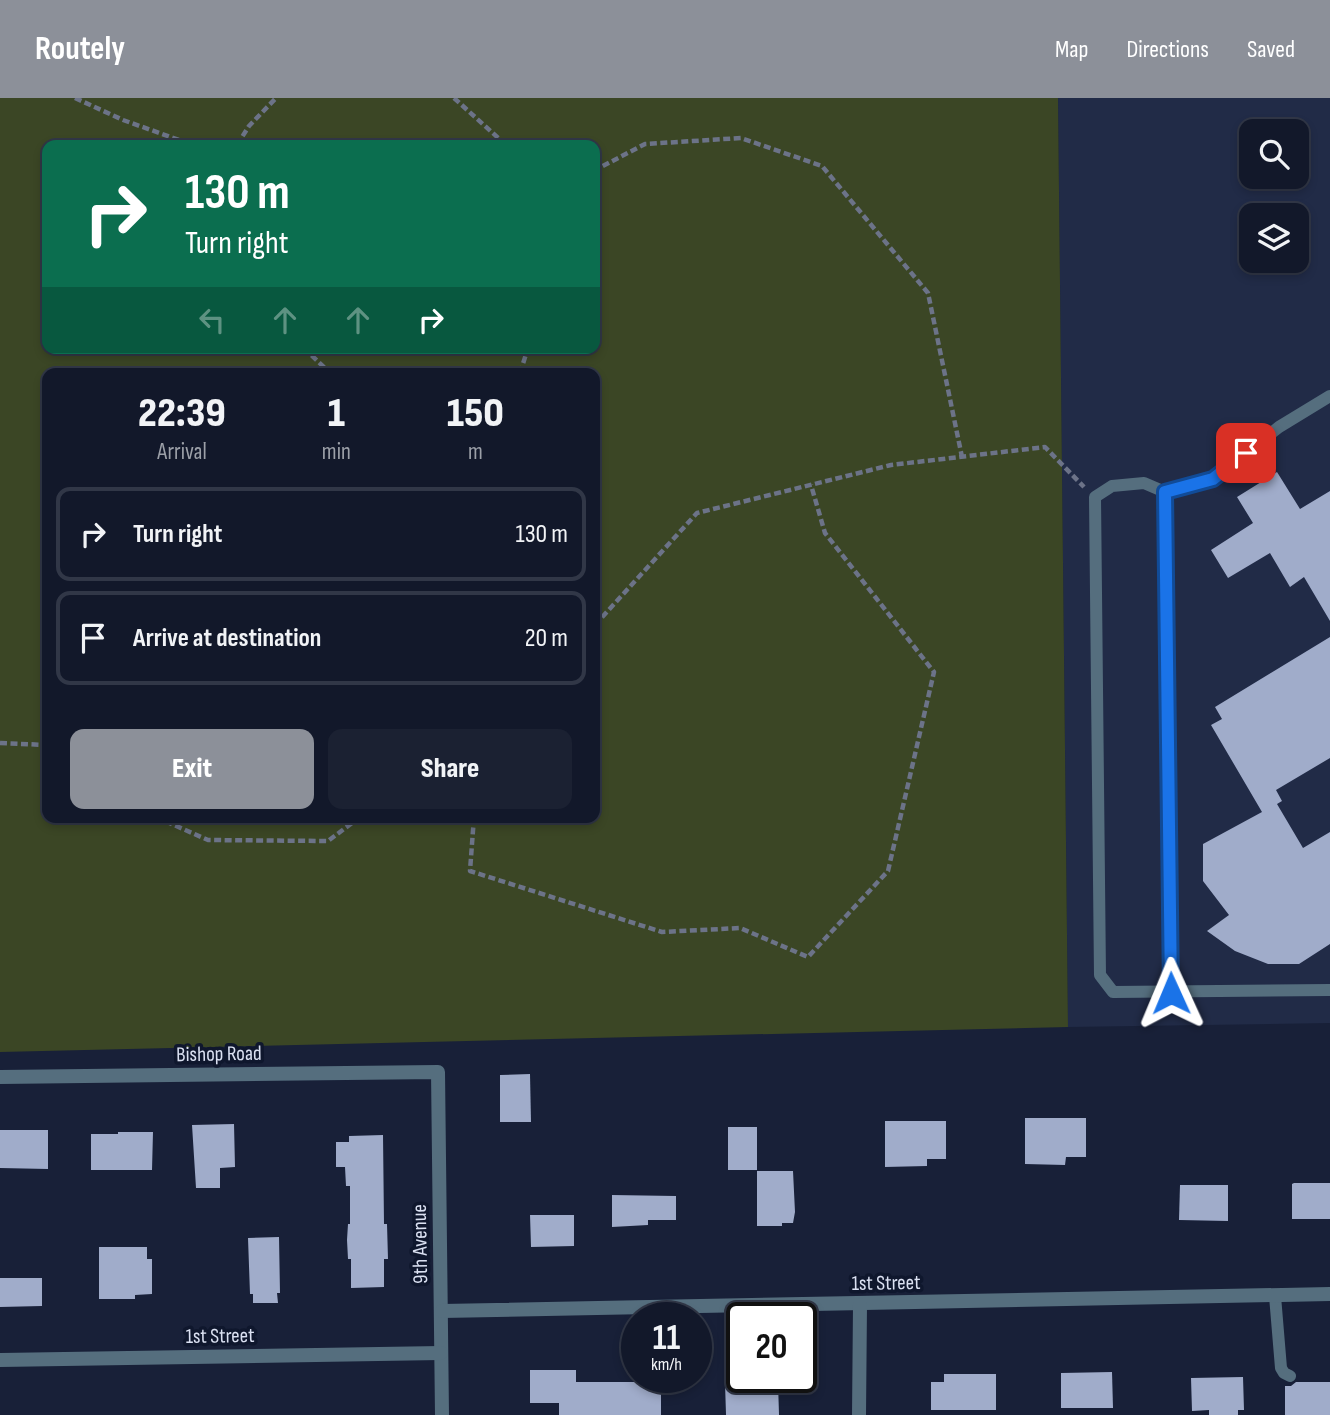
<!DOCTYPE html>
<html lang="en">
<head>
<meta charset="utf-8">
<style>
	:root { --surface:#12182a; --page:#1b2132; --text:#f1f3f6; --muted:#9ca0a8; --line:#313747; --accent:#8c9099 }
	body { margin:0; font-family:"Sofia Sans Condensed",sans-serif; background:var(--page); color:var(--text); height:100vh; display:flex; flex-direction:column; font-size:26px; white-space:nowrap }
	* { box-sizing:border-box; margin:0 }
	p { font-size:23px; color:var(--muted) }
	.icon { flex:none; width:38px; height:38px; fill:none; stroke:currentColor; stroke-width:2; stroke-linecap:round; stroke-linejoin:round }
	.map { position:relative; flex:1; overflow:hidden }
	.side { position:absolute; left:42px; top:270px; width:558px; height:455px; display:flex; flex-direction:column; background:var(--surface); border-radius:14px; box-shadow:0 4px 10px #0003,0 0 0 2px var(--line) }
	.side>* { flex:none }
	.banner { position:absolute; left:42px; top:42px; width:558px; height:214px; border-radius:14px; box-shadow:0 4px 10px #0003,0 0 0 2px var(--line); background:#0b6e4f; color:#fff; overflow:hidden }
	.fabs { position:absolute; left:1239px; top:21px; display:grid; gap:14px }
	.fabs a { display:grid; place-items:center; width:70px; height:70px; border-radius:14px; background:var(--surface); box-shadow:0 4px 10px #0003,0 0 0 2px var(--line); font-size:35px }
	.speed { position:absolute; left:621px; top:1204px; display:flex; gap:14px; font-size:35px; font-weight:700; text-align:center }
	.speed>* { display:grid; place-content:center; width:91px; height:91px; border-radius:50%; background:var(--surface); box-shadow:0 4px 10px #0003,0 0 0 2px var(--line); line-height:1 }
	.speed small { font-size:18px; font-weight:400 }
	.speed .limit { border:4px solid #111; border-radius:10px; background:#fff; color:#111 }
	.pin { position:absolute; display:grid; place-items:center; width:60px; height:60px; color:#fff; margin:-30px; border-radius:14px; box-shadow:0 4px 10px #0006 }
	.me { position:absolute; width:77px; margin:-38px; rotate:359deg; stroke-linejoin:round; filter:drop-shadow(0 0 5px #0008) }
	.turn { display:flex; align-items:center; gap:24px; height:147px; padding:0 28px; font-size:32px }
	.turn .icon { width:91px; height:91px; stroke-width:2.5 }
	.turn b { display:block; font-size:49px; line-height:60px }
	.lanes { display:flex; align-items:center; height:66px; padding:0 28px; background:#0003; justify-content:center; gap:35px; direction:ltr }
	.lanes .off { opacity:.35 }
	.eta { display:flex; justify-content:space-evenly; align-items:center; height:119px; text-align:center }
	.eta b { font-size:42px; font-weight:800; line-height:49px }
	.action { display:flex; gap:14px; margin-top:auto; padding:14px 28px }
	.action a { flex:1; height:80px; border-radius:14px; background:var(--accent); color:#fff; font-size:28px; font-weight:800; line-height:80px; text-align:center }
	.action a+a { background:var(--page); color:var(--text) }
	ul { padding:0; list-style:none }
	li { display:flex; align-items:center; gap:21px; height:94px; margin:0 14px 10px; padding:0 14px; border:4px solid var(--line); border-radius:14px }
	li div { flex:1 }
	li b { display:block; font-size:26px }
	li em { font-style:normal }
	header { display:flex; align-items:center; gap:42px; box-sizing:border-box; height:98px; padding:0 35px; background:var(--accent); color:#fff }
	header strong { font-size:33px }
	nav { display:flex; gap:38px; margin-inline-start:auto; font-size:24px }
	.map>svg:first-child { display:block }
	.built { fill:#212b47; fill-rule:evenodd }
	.green { fill:#3b4625; fill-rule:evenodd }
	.building { fill:#a0acca }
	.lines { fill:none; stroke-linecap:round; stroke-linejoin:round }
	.path { stroke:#6c7388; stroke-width:4.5; stroke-dasharray:7 3.5; stroke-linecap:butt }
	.service { stroke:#556e7e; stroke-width:12 }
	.minor { stroke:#556e7e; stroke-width:14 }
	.route-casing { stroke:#114b97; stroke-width:18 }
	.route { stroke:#1a73e8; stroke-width:12 }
	.labels { text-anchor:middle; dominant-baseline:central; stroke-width:7; stroke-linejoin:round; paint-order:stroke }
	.street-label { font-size:21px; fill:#dbe1f2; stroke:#0f172d }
</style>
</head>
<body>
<header>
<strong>Routely</strong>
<nav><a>Map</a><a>Directions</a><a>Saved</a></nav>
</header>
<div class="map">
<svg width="1330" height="1317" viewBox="0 0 1330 1317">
	<rect width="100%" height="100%" fill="#182038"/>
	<path class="built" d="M1058,0H1330V925L1068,929ZM1251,33H1297V79H1251ZM1251,117H1297V163H1251Z"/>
	<path class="green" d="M0,0H1058L1068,929L0,954ZM47,47H595V250H47ZM47,275H595V719H47Z"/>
	<g class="building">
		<polygon points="1277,374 1300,411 1330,393 1330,523 1304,479 1290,489 1270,455 1228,480 1211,452 1253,425 1237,399"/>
		<polygon points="1330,539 1330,660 1276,692 1282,703 1277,706 1303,750 1330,734 1330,846 1299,866 1268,866 1235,853 1207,833 1229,817 1203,783 1203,746 1262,714 1211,627 1222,621 1215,609"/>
		<polygon points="530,976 531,1024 500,1024 500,977"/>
		<polygon points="1025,1020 1086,1020 1086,1059 1066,1059 1065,1067 1025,1066"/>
		<polygon points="885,1023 946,1023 946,1061 927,1061 927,1068 885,1069"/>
		<polygon points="234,1026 235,1069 220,1070 220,1090 196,1090 192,1027"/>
		<rect x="728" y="1029" width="29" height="43"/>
		<polygon points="0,1032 48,1032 48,1071 0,1070"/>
		<polygon points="118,1034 153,1034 152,1072 91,1072 91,1036 118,1036"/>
		<polygon points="383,1037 384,1126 387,1126 388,1161 384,1161 384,1189 351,1190 351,1161 348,1161 347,1142 348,1126 350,1126 350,1088 346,1088 345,1069 336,1069 336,1044 349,1044 349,1038"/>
		<polygon points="757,1073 793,1073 795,1114 793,1125 782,1125 782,1128 757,1128"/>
		<polygon points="1294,1085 1330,1085 1330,1121 1292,1121 1292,1086"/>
		<polygon points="1180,1087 1228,1087 1228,1123 1179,1122"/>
		<polygon points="612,1097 676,1098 676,1122 648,1122 648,1127 612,1129"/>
		<polygon points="530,1117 574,1117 574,1148 531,1149"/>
		<polygon points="279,1139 280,1195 277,1195 278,1205 253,1205 253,1196 250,1196 248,1140"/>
		<polygon points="99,1149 147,1149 147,1161 152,1161 152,1196 135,1197 135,1201 99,1201"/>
		<polygon points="0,1180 42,1180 42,1208 0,1209"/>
		<polygon points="530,1272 576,1272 576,1284 661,1284 661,1317 559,1317 559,1305 530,1305"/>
		<polygon points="1112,1274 1113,1310 1061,1310 1061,1275"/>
		<polygon points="944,1276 996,1276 996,1312 931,1312 931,1284 944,1284"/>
		<polygon points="1243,1279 1244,1312 1238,1312 1238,1317 1209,1317 1209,1312 1192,1313 1191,1280"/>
		<polygon points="778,1284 779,1317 726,1317 725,1285"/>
		<polygon points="1296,1284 1330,1284 1330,1317 1285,1317 1285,1288 1291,1288"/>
	</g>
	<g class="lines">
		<g class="path">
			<polyline points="75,0 123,22 193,47"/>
			<polyline points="454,0 506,47"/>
			<polyline points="237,47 249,28 276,0"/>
			<polyline points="595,75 601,69 645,46 741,40 822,68 928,195 962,359"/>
			<polyline points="304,250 330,275"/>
			<polyline points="520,275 528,250"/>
			<polyline points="595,527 697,415 891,367 1045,349 1084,389"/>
			<polyline points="0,645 47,647"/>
			<polyline points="156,719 208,742 328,743 360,719"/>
			<polyline points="474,719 470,773 662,834 740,830 808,859 888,773 934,574 825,435 811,387"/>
		</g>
		<g class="service">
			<polyline points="1330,298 1279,329 1213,381 1165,394 1144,385 1112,388 1095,399 1100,877 1113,894 1330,892"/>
			<polyline points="1165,394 1171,895"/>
			<polyline points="1275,1198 1281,1270 1284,1275 1290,1278"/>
		</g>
		<g class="minor">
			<polyline points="0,979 438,974 442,1317"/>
			<polyline points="442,1213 1330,1196"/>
			<polyline points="0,1262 441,1255"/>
			<polyline points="859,1317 860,1207"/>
		</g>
	</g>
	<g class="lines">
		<defs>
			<polyline id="route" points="1171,895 1165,394 1213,381 1246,355"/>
		</defs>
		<use href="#route" class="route-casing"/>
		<use href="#route" class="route"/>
	</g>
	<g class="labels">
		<g class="street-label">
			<text transform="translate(219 956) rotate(-1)">Bishop Road</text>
			<text transform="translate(420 1146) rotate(-91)">9th Avenue</text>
			<text transform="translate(886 1185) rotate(-1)">1st Street</text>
			<text transform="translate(220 1238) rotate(-1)">1st Street</text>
		</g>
	</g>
</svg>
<div class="fabs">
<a><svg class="icon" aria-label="search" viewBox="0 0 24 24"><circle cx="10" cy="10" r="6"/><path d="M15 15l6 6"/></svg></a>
<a><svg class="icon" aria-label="layers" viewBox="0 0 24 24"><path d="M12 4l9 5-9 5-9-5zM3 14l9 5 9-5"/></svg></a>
</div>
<div class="speed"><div>11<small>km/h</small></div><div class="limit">20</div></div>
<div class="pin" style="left:1246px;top:355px;background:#d93025"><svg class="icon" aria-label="arrive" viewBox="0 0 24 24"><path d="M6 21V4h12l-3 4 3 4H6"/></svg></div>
<svg class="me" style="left:1171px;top:895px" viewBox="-20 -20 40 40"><path d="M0-17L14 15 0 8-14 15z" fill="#1a73e8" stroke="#fff" stroke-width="4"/></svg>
<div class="banner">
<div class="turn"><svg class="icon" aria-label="right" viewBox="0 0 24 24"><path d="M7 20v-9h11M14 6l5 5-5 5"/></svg><div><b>130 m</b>Turn right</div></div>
<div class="lanes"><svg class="icon off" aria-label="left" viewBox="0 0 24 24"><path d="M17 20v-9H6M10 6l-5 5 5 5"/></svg><svg class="icon off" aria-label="ahead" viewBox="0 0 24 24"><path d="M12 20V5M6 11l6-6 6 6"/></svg><svg class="icon off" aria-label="ahead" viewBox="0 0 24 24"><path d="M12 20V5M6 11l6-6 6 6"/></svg><svg class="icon" aria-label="right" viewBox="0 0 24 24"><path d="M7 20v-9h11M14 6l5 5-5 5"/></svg></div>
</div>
<section class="side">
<div class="eta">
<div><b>22:39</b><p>Arrival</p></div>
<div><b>1</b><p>min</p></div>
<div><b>150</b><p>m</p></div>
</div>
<ul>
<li><svg class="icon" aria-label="right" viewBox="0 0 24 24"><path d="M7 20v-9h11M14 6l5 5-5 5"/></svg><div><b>Turn right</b></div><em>130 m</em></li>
<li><svg class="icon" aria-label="arrive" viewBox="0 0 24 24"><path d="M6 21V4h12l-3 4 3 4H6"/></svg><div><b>Arrive at destination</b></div><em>20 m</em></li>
</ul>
<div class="action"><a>Exit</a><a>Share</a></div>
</section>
</div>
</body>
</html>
